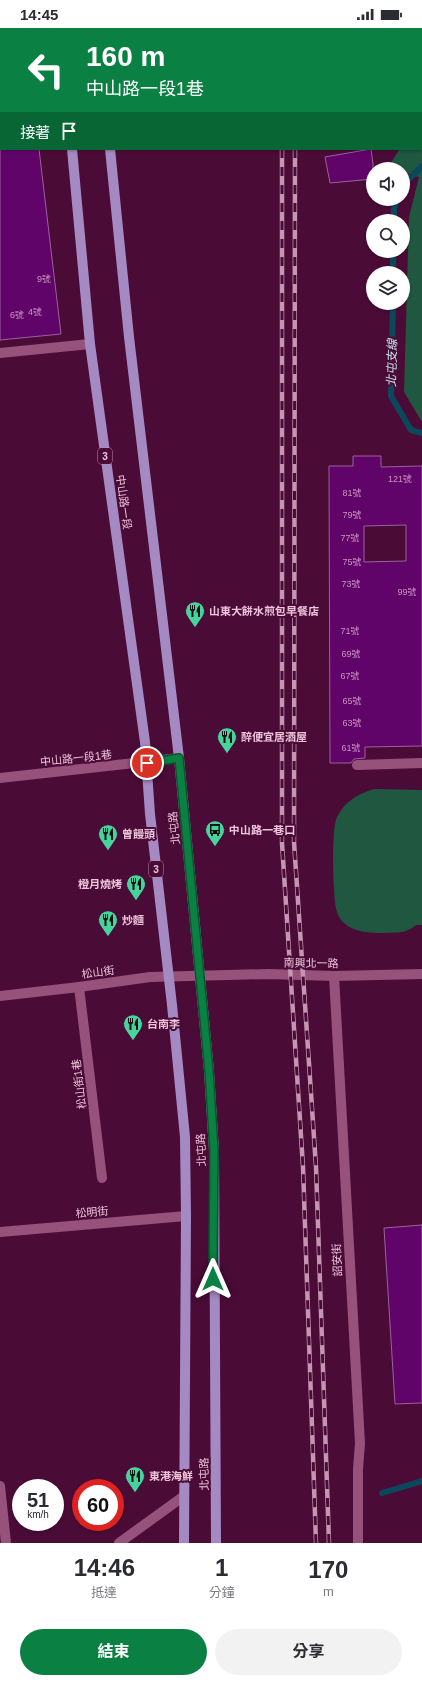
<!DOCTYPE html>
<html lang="zh-TW">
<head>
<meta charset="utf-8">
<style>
	:root { --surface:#fff; --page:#f2f2f3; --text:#2b2b33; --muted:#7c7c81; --accent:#0b8043 }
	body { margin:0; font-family:Arial,"Noto Sans TC",sans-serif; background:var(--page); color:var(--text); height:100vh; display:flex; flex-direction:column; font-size:15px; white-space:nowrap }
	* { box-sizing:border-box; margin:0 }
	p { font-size:13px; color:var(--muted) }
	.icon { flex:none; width:22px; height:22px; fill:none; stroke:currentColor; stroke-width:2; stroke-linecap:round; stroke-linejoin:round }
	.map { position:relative; height:1515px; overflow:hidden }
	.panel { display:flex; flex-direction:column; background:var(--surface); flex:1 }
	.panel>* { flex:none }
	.hud { position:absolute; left:0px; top:0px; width:422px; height:122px; box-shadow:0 1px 3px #0004; background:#0b8043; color:#fff; overflow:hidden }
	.buttons { position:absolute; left:366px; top:134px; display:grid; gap:8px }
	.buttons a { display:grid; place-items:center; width:44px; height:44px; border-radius:50%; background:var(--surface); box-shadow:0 1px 3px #0004; font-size:20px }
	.speed { position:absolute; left:12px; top:1451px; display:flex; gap:8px; font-size:20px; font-weight:700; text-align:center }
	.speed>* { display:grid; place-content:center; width:52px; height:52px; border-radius:50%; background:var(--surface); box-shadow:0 1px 3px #0004; line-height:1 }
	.speed small { font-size:10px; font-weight:400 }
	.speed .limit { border:6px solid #d22; background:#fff; color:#111 }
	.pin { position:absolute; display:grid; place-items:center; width:34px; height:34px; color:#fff; margin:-17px; border:2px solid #fff; border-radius:50%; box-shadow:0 1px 4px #0007 }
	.me { position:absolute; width:44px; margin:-22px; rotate:0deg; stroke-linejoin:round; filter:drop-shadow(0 0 3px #0008) }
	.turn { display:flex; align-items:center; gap:14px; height:84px; padding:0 20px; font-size:18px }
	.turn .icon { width:52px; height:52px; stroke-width:2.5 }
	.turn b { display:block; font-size:28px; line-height:34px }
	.then { display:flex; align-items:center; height:38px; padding:0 20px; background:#0003; gap:8px; font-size:15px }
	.eta { display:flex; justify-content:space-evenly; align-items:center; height:68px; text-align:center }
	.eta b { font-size:24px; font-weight:700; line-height:28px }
	.action { display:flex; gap:8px; margin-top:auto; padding:8px 20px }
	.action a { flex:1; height:46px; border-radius:24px; background:var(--accent); color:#fff; font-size:16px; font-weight:700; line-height:46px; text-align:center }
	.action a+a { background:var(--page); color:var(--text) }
	.status { display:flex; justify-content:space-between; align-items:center; height:28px; padding:0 20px; background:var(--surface); direction:ltr }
	.status svg { height:11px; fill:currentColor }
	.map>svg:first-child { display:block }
	.green { fill:#1f5740 }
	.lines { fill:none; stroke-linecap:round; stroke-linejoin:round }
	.stream { stroke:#0c485b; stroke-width:6 }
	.building { fill:#61046a; stroke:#98629d; fill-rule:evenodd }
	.minor { stroke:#97527c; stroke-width:10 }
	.major { stroke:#a489c3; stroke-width:10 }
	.rail-casing { stroke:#c496b1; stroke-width:4.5 }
	.rail { stroke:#4b0b37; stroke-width:3; stroke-dasharray:9; stroke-linecap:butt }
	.route-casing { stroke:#07532c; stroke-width:10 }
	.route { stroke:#0b8043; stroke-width:7 }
	.labels { text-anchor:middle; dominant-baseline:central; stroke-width:4; stroke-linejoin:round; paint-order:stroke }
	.number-label { font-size:9px; fill:#c994be }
	.shield { fill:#4b0b37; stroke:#bc8ca9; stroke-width:1 }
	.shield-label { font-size:10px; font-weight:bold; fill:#ecc4da }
	.street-label { font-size:11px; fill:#ecc4da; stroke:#4b0b37 }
	.poi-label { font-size:11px; font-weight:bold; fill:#ecc4da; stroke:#4b0b37; text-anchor:start }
	.water-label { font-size:12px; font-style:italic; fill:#c4e4f1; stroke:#4b0b37 }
</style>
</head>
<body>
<div class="status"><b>14:45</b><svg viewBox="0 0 49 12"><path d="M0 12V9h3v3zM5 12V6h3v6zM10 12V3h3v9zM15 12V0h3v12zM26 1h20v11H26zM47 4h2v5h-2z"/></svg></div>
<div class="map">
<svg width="422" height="1515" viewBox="0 0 422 1515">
	<rect width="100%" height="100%" fill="#4b0b37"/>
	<g class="green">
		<polygon points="422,115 422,394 404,364 409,189 419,149 403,145 403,141 387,141 399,122 421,121"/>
		<path d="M374,761L422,762V897H416C405,906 398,904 385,905C370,905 353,905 342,893C339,890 337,885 336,880C333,865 331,801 337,789C345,773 358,766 374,761Z"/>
	</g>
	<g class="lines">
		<g class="stream">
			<polyline points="403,161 408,152 422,138"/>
			<polyline points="394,193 394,180 398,171"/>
			<polyline points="393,245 393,223"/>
			<polyline points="393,275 391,368 411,402 422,405"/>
			<polyline points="382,1465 422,1453"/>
		</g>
	</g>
	<g class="building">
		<polygon points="0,121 39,121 61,306 0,312"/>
		<polygon points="371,121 373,136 373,151 330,155 325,129"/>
		<path d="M353,428H381V439L422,438V718L365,719V730L354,731L351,735H330L329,438H353ZM406,497V533L364,534V498Z"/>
		<polygon points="422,1197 422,1375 395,1376 384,1200"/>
	</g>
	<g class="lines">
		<g class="minor">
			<polyline points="0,325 90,316"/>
			<polyline points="357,737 422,735"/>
			<polyline points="0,750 179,730"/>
			<polyline points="334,948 360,1415 358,1441 358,1515"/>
			<polyline points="79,959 102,1150"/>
			<polyline points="0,968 79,959 150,949 269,946 334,948 422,946"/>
			<polyline points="0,1204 186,1188"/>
			<polyline points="0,1458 6,1515"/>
			<polyline points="119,1515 184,1468"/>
		</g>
		<g class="major">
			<polyline points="60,0 61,1"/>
			<polyline points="97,0 97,1"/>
			<polyline points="72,121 90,316 145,714 150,786 172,977 185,1109 186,1188 184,1515"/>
			<polyline points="110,121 129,309 179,730 209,1043 214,1123 216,1515"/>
		</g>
		<defs>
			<g id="rail">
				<polyline points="282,1 282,0"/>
				<polyline points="295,1 295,0"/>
				<polyline points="282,121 282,815 303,1139 316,1515"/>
				<polyline points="295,121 294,814 316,1139 329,1515"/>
			</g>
		</defs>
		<use href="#rail" class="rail-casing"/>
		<use href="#rail" class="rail"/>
	</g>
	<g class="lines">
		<defs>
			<polyline id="route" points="147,735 179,730 209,1043 214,1123 213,1251"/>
		</defs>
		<use href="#route" class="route-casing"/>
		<use href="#route" class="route"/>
	</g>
	<defs>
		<symbol id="restaurant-pin" viewBox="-11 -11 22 30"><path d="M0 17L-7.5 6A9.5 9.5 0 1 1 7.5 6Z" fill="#46d49e" stroke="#4b0b37"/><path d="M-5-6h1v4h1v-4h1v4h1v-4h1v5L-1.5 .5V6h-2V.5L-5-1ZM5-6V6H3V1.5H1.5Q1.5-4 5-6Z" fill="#111"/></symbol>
		<symbol id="bus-pin" viewBox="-11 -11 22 30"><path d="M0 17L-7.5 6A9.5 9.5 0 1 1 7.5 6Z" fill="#46d49e" stroke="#4b0b37"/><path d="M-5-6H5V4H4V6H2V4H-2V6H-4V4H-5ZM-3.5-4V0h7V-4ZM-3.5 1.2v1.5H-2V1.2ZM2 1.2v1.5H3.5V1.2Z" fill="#111"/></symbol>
	</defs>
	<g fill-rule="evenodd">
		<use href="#restaurant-pin" x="184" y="572" width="22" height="30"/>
		<use href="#restaurant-pin" x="216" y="698" width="22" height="30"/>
		<use href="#bus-pin" x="204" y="791" width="22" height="30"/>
		<use href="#restaurant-pin" x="97" y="795" width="22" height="30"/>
		<use href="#restaurant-pin" x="125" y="845" width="22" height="30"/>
		<use href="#restaurant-pin" x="97" y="881" width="22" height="30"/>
		<use href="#restaurant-pin" x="122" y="985" width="22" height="30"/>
		<use href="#restaurant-pin" x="124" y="1437" width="22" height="30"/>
	</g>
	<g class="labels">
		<g class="number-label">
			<text x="44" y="251">9號</text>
			<text x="35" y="284">4號</text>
			<text x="17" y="287">6號</text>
			<text x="400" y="451">121號</text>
			<text x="352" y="465">81號</text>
			<text x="352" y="487">79號</text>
			<text x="350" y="510">77號</text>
			<text x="352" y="534">75號</text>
			<text x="351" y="556">73號</text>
			<text x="407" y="564">99號</text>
			<text x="350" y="603">71號</text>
			<text x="351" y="626">69號</text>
			<text x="350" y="648">67號</text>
			<text x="352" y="673">65號</text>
			<text x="352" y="695">63號</text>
			<text x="351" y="720">61號</text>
		</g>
		<g class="shield">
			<rect x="98" y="420" width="14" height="16" rx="3"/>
			<rect x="149" y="833" width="14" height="16" rx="3"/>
		</g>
		<g class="shield-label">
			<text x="105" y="428">3</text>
			<text x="156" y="841">3</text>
		</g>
		<g class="street-label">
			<text transform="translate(124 474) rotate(82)">中山路一段</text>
			<text transform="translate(76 730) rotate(-6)">中山路一段1巷</text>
			<text transform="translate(174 800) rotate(-96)">北屯路</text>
			<text transform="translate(311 935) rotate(1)">南興北一路</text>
			<text transform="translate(98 944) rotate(-8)">松山街</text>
			<text transform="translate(79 1056) rotate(-97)">松山街1巷</text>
			<text transform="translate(201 1122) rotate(-92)">北屯路</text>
			<text transform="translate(92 1184) rotate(-5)">松明街</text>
			<text transform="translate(337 1232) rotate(-93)">詔安街</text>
			<text transform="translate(204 1446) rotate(-91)">北屯路</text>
		</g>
		<g class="poi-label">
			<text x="209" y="583">山東大餅水煎包早餐店</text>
			<text x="241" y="709">醉便宜居酒屋</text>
			<text x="229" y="802">中山路一巷口</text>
			<text x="122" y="806">曾饅頭</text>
			<text x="122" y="856" text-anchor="end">橙月燒烤</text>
			<text x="122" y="892">炒麵</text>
			<text x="147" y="996">台南李</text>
			<text x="149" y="1448">東港海鮮</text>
		</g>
		<g class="water-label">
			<text transform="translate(392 335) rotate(-89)">北屯支線</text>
		</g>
	</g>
</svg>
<div class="buttons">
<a><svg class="icon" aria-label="sound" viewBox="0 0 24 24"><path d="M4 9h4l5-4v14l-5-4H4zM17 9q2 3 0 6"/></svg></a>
<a><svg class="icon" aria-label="search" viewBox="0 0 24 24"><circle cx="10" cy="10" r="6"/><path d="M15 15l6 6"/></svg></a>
<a><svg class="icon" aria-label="layers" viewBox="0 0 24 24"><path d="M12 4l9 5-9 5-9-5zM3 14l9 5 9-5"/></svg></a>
</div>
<div class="speed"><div>51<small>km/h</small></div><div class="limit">60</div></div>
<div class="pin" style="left:147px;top:735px;background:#d93025"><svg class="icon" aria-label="arrive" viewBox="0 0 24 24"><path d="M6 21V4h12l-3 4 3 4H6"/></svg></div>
<svg class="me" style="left:213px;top:1251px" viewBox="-20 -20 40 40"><path d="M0-17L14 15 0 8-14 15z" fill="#0b8043" stroke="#fff" stroke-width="4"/></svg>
<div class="hud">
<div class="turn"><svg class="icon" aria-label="left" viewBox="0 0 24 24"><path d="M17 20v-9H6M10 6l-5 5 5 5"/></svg><div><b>160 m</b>中山路一段1巷</div></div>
<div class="then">接著<svg class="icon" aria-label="arrive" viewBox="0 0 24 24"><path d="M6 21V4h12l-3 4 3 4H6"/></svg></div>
</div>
</div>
<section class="panel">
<div class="eta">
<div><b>14:46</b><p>抵達</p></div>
<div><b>1</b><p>分鐘</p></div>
<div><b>170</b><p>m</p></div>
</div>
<div class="action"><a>結束</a><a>分享</a></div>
</section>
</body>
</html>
